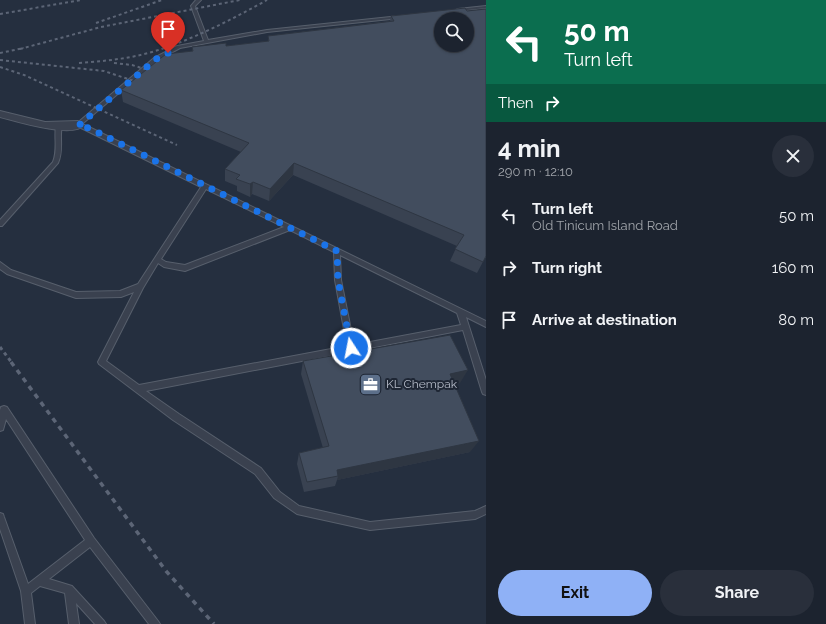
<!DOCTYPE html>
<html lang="en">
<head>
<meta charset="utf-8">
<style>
	:root { --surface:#1c232f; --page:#292f3b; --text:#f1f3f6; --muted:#a0a4aa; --line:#3a404b; --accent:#8fb1f6 }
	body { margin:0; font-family:Raleway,sans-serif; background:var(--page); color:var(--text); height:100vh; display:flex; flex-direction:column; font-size:15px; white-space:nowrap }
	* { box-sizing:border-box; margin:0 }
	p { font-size:13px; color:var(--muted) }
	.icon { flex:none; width:22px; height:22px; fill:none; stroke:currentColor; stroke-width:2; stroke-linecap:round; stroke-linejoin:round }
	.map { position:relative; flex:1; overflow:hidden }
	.details { display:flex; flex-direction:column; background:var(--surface); width:340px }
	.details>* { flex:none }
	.guide { background:#0b6e4f; color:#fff; overflow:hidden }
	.tools { position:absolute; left:434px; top:12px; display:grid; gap:8px }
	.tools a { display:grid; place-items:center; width:40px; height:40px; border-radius:50%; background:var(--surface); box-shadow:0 1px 3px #0004,0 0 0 1px var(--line); font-size:20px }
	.pin { position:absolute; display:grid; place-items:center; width:34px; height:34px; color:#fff; margin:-41px -17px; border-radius:50% 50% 50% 0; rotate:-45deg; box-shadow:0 0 4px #0007 }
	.pin .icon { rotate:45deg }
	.me { position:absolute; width:44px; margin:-22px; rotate:349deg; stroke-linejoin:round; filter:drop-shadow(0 0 3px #0008) }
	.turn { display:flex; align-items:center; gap:14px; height:84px; padding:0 12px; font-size:18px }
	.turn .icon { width:52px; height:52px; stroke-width:2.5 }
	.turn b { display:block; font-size:28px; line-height:34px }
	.then { display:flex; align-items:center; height:38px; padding:0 12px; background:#0003; gap:8px; font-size:15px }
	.round { display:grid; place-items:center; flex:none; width:42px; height:42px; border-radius:21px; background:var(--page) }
	.headline { display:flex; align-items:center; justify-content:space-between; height:68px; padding:0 12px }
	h1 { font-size:24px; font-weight:700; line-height:30px }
	.action { display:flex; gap:8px; margin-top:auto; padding:8px 12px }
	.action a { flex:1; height:46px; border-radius:24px; background:var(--accent); color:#111; font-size:16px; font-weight:700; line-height:46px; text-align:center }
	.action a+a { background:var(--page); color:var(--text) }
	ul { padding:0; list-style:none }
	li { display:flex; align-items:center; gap:12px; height:52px; padding:0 12px }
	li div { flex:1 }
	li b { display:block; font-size:15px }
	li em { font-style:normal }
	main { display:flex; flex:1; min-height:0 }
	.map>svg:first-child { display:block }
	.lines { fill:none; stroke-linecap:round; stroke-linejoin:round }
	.lane-casing { stroke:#575f6c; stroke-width:2 }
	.street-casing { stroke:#575f6c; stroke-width:2 }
	.lane { fill:#3a414f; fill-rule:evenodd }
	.street { fill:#3a414f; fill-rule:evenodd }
	.rail-far2 { stroke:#5c6576; stroke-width:2; stroke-dasharray:3 3; stroke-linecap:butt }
	.rail-far1 { stroke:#5c6576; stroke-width:3; stroke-dasharray:3.5 3.5; stroke-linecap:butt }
	.rail { stroke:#5c6576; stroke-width:3.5; stroke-dasharray:5 5; stroke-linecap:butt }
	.wall { fill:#394251 }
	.shaded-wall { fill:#2e3642 }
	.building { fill:#424d5e; stroke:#2e3642; fill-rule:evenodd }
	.route { stroke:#1a73e8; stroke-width:7; stroke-dasharray:0 12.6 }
	.labels { text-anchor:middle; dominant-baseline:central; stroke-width:4; stroke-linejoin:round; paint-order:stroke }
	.poi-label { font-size:12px; fill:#b6bcc9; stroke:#1e2634; text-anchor:start }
</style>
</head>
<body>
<main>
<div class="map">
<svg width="486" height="624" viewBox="0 0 486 624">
	<rect width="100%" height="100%" fill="#252f3f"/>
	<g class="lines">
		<defs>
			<g id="lane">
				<path d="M196,0H201L195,6L208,40L267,30L400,16L402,17L400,18L267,32L180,48L158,60L82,124L91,128L486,321V327L466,317L486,380V395L483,394L482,392L463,330L146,391L179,414L261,468L280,492L299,506L370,522L475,511L486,506V514L475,519L370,530L297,514L274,498L255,474L173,420L99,364L98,362L134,292L121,297L76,298L7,274L0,269V262L11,270L76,292L120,291L138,284L201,187L75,125L154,58L177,46L204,41L191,6ZM206,189L284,227L185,265L166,262L161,259ZM290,230L334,252L335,280L347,346L139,385L106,361L143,288L158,263L164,267L185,271ZM340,255L457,313L461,325L354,345L341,280Z"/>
				<polygon points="486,6 486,8 458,11 456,10 458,9"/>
				<path d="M59,123L62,125C59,138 64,150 58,163L2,226H0V220L53,162C58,150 54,138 56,125Z"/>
				<polygon points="4,406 7,407 94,538 158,621 160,624 149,624 90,547 49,579 72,586 104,621 106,624 95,624 76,603 79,624 69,624 65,593 40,586 31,593 35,624 25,624 21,591 0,529 0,513 3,514 4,517 28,584 85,540 6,419 3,430 0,431 0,410 1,407"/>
			</g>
			<path id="street" d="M0,111L45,122L78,121L84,125C74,139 15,121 0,117Z"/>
		</defs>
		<use href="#lane" class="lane-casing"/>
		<use href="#street" class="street-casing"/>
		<use href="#lane" class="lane"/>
		<use href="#street" class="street"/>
		<g class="rail-far2">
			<polyline points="0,14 81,0"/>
			<polyline points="96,23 162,0"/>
			<polyline points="20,49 101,27 240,0"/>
			<polyline points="0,53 24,48"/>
			<polyline points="0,60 104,71 143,84"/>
			<path d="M79,63C104,61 128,59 152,52C192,40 231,20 267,0"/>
			<polyline points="114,63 132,65 157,73"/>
			<polyline points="0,67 24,75 177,145"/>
		</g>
		<polyline class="rail-far1" points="0,347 12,363"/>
		<polyline class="rail" points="11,362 166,571 214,624"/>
	</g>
	<g class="wall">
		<polygon points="486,9 486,258 485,258 477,273 450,261 457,246 293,175 269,201 252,194 250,197 237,191 237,186 225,181 225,169 241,152 123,102 121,90 192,51 192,47 226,46 268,41 268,36 390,21 391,16 467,11"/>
		<polygon points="303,361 460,383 454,384 470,452 337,480 335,486 304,492 297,464 299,453 323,448 301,374"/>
	</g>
	<g class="shaded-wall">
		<polygon points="294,163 293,175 269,201 270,189"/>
		<polygon points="253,182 252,194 250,197 250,184"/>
		<polygon points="468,370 460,383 443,387 450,374"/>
		<polygon points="479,441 470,452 337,480 338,476 337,470"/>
	</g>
	<g class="building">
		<path d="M465,8L467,11L486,9V256L483,262L455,249L464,235L294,163L270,189L253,182L250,184L236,179L240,175L225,169L249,143L121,90L166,54L193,51L192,47L226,43V46L269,41L268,36L394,21L391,16ZM441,19H467V45H441Z"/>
		<polygon points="450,335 468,370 450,374 479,441 337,470 338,476 307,482 299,453 329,446 303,361"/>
	</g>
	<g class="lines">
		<polyline class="route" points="168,53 156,59 78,126 89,128 337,251 338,280 351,348"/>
	</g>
	<defs>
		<symbol id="office-square" viewBox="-11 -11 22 22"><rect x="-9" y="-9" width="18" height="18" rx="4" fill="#5c6f8a" stroke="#1e2634"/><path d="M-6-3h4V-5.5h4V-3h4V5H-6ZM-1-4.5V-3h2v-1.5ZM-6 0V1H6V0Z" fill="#fff"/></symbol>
	</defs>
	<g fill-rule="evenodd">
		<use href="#office-square" x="358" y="372" width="25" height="25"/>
	</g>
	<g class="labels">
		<g class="poi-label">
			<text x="386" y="384">KL Chempak</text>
		</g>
	</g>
</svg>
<div class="tools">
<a><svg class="icon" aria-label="search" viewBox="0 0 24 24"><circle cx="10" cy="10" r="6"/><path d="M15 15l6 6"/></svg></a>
</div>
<div class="pin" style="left:168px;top:53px;background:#d93025"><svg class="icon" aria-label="arrive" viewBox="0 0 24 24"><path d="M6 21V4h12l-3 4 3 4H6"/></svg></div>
<svg class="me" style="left:351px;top:348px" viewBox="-20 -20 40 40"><circle r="17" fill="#1a73e8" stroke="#fff" stroke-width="3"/><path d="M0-11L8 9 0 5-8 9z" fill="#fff"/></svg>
</div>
<section class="details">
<div class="guide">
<div class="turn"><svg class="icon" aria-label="left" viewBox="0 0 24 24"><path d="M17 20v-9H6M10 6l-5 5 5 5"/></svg><div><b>50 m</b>Turn left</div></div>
<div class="then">Then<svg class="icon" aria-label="right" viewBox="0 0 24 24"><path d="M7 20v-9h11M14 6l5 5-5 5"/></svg></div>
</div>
<div class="headline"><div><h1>4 min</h1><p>290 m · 12:10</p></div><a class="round"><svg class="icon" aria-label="close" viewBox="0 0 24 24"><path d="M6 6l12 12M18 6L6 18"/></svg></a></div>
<ul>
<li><svg class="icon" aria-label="left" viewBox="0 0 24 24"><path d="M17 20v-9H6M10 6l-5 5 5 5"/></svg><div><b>Turn left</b><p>Old Tinicum Island Road</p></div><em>50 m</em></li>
<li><svg class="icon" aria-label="right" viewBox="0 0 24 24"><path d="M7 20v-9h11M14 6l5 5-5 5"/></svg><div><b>Turn right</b></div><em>160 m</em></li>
<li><svg class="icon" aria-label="arrive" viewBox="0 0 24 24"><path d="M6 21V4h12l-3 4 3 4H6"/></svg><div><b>Arrive at destination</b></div><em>80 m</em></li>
</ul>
<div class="action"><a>Exit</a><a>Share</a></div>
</section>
</main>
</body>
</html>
